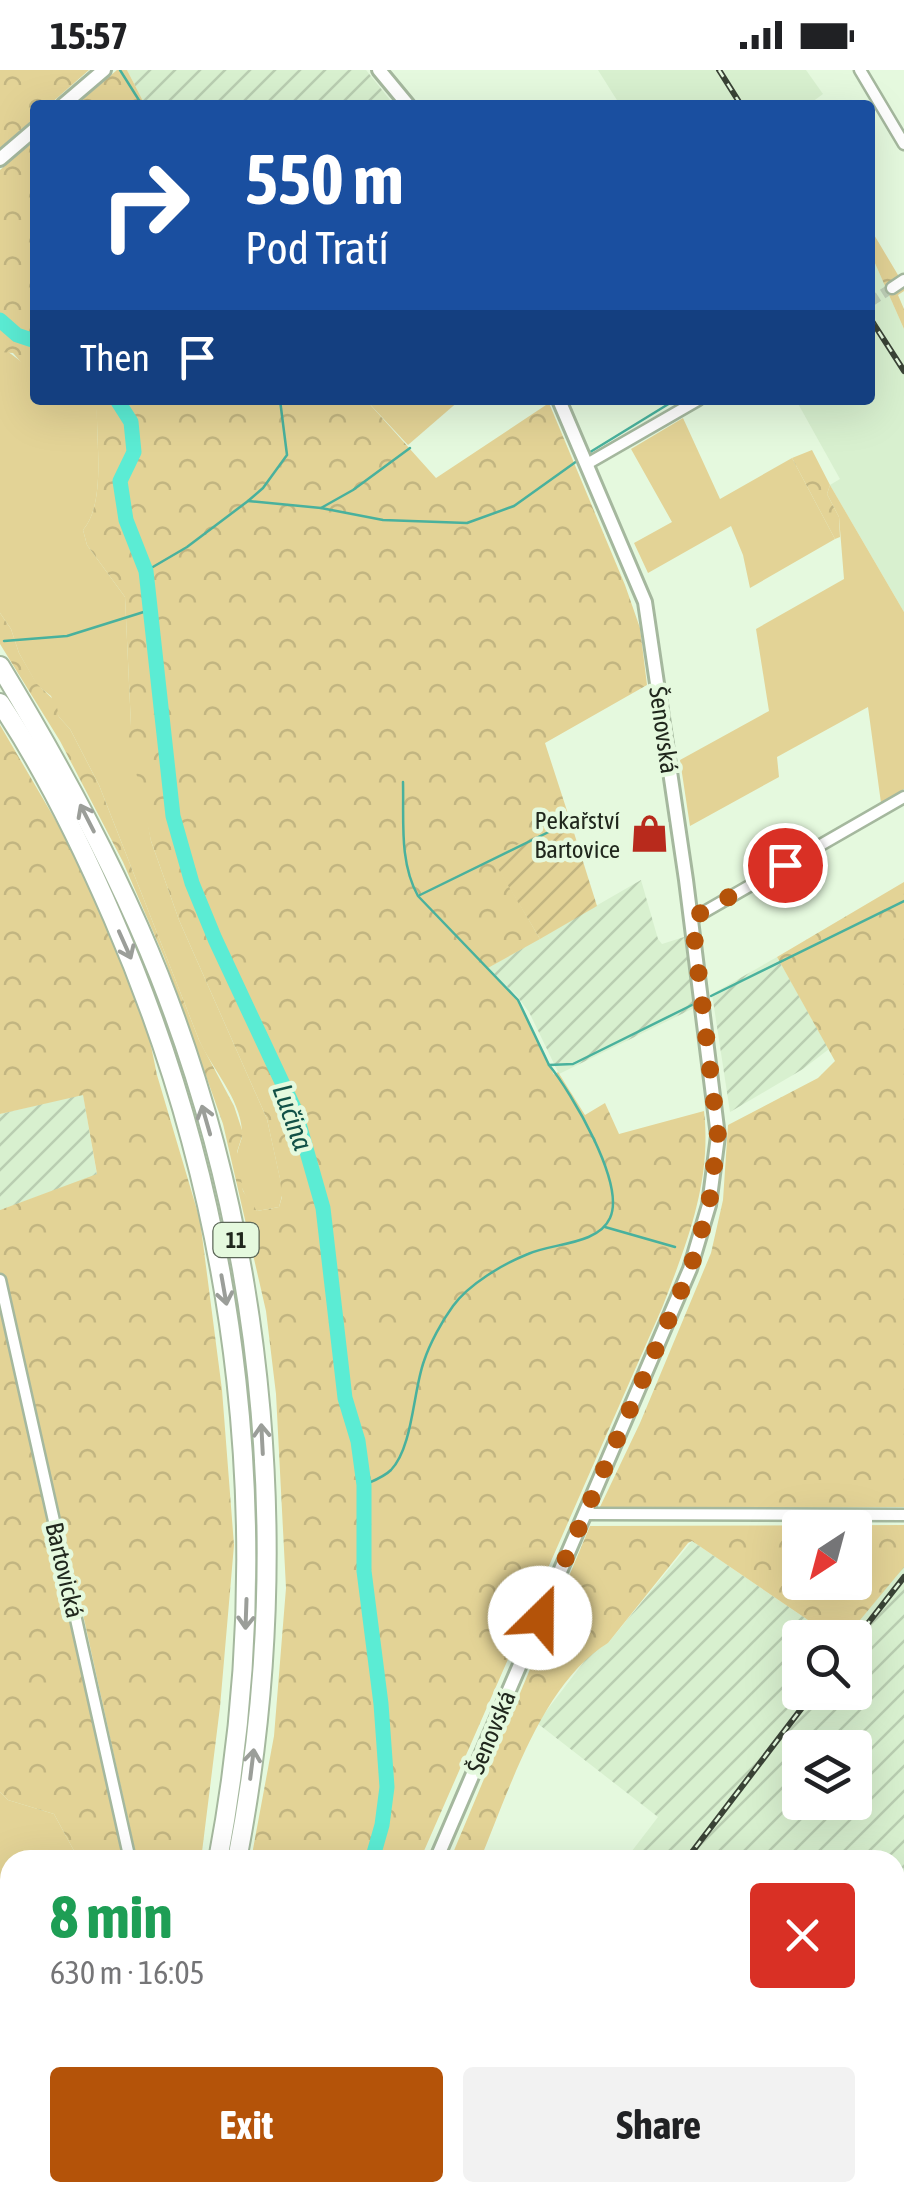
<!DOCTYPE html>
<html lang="en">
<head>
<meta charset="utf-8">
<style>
	:root { --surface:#fff; --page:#f2f2f2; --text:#202124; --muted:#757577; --accent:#b45309 }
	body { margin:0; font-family:"Asap Condensed",sans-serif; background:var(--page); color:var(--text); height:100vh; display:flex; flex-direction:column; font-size:38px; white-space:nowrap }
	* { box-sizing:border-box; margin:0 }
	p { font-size:32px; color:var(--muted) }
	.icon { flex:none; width:55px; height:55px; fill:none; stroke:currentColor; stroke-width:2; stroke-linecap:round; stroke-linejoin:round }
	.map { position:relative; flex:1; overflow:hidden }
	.side { position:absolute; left:0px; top:1780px; width:905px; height:352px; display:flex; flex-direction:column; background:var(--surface); border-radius:30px 30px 0 0; box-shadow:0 10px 40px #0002 }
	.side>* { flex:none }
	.guide { position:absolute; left:30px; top:30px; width:845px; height:305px; border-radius:10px; box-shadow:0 10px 40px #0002; background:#1a4fa0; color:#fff; overflow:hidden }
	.needle { width:65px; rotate:216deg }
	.fabs { position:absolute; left:782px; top:1440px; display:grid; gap:20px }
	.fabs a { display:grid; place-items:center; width:90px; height:90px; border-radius:10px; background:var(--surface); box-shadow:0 10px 40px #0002; font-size:50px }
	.pin { position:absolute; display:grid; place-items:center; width:85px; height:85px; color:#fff; margin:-42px; border:5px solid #fff; border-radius:50%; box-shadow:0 2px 10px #0007 }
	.me { position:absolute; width:110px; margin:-55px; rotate:23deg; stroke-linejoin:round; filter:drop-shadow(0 0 8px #0008) }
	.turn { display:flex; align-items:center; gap:35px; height:210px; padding:0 50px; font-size:45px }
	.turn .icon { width:130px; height:130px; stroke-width:2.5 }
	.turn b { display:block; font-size:70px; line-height:85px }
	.then { display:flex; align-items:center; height:95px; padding:0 50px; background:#0003; gap:20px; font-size:38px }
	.round { display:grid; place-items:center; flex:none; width:105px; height:105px; border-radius:10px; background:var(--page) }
	.overview { display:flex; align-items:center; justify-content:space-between; height:170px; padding:0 50px }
	h1 { font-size:60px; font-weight:700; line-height:75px; color:#1e9e55 }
	.action { display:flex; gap:20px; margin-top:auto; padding:20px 50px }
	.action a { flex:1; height:115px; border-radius:10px; background:var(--accent); color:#fff; font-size:40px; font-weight:700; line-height:115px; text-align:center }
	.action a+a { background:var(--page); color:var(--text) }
	.status { display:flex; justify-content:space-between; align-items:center; height:70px; padding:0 50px; background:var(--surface); direction:ltr }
	.status svg { height:28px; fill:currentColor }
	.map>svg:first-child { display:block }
	.built { fill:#d8f0cf }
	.industrial { fill:url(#industrial-furrows); fill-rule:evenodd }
	.grass { fill:#e3d396 }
	.forest { fill:url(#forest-crowns); fill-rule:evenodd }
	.garden { fill:url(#garden-furrows) }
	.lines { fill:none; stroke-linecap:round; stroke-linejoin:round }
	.stream { stroke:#49b19d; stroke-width:2.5 }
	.river { stroke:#5becd4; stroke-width:15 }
	.minor-tunnel { stroke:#becfb7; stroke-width:10; stroke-dasharray:10 5; stroke-linecap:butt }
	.minor-casing { stroke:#a5b89e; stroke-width:15 }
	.tertiary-casing { stroke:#a5b89e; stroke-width:18 }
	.trunk-casing { stroke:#a5b89e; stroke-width:22 }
	.minor { stroke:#fff; stroke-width:10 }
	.tertiary { stroke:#fff; stroke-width:12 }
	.trunk { stroke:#fff; stroke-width:18 }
	.rail-casing { stroke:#3a4336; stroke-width:6 }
	.rail { stroke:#e5f9de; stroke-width:2.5; stroke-dasharray:8; stroke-linecap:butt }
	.oneway { stroke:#9b9e99 }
	.route { stroke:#b45309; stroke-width:18; stroke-dasharray:0 32.4 }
	.labels { text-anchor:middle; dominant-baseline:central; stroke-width:9; stroke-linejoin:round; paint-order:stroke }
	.shield { fill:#e5f9de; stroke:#5b6657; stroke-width:2.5 }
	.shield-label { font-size:22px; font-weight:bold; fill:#20271d }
	.street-label { font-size:25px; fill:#20271d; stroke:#e5f9de }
	.poi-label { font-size:25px; fill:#20271d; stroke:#e5f9de; text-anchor:end }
	.water-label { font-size:28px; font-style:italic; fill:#125147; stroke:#e5f9de }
</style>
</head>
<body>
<div class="status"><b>15:57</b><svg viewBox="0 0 49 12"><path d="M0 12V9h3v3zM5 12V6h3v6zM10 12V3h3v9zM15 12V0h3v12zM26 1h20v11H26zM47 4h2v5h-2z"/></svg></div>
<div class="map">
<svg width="904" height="2131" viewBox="0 0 904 2131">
	<defs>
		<pattern id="industrial-furrows" width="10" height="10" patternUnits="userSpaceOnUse" patternTransform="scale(2.5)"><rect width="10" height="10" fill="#d8f0cf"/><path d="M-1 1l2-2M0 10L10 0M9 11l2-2" fill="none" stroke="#b9ceb1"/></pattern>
		<pattern id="forest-crowns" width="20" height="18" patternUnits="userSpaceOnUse" patternTransform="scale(2.5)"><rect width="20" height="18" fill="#e3d396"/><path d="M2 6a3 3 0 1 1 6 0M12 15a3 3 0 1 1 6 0" fill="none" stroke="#c2b581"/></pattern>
		<pattern id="garden-furrows" width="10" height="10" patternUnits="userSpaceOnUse" patternTransform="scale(2.5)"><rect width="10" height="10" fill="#e3d396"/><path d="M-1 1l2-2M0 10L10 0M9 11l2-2" fill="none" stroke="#c2b581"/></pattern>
	</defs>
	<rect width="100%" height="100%" fill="#e5f9de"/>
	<g class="built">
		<polygon points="598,0 806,0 823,24 808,35 620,35"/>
		<polygon points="870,182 904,259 904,542 830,415 840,409 796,330 870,330"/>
	</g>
	<g class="industrial">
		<polygon points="127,0 366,0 394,35 145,35"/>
		<polygon points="641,810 658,869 662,874 684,867 694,938 559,1004 529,942 517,926 488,898"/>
		<polygon points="777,887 829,979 803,999 730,1042 712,924"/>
		<polygon points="83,1024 97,1105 0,1140 0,1044"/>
		<path d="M692,1471L833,1567L800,1568V1622H855V1568L846,1567L904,1496V2131H396L402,2122H895V1790H625L658,1747L537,1653L590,1584L608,1573ZM800,1678H855V1732H800Z"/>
	</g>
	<g class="grass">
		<path d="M7,281L35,302V330H84L97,338C96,374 106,433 83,460L87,475L125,527L131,656L151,771L179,850L267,1049L283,1122L279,1137L257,1141C243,1127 235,1105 237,1084C238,1077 243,1069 242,1061C240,1028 212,999 199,970L99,715L70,659L59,647L51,626L37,615L19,583L11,559L0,543V282Z"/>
		<polygon points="366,330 460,330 408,375"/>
		<polygon points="683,348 720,429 792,388 835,469 750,518 743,485 731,456 648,503 634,473 672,452 631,379"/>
		<polygon points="830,415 904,542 904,719 881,733 868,637 777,687 779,707 690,756 680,690 769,641 756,559 844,509 839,447 827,424"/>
		<polygon points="0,1722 8,1730 54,1744 79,1790 10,1790 10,2100 0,2117"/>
	</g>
	<g class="forest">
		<polygon points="0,0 89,0 49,35 35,35 35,48 0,78"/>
		<polygon points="117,0 127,0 145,35 76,35"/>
		<polygon points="35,70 35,302 27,299 13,283 0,282 0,100"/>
		<polygon points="870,158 904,215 904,221 898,225 904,239 904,259 870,182"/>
		<path d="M84,330H366L436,408L549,333L625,515L640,558L647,615L545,673L570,750L492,787L540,869L488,898L518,930L554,1005L558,1002L585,1045L605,1033L619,1064L704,1041C712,1111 687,1173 662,1238L420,1790H251L274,1666L286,1518L276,1324L266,1241L223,1054L164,887L123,792L60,671L0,574V543L11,559L19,583L37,614L56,632L59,647L70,659L99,715L199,970L234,1036L243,1063L237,1082L243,1121L257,1141L279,1137L282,1127L280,1109L267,1049L179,850L151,771L128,665L131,656L125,527L87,475L83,460C106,433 96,373 97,339Z"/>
		<polygon points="812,380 830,415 827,424 839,447 840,467 835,469 792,388"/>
		<polygon points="0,655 84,799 144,942 157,1005 200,1150 222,1320 234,1475 220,1637 201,1790 137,1790 75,1508 64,1513 130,1790 79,1790 54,1744 8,1730 0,1722 0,1140 97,1104 83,1025 0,1044"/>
		<polygon points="904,812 904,1437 599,1439 640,1353 711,1183 723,1130 728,1055 818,1008 835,991 777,887"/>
		<path d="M904,1455V1497L846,1567H833L692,1471L688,1473L608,1573C542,1613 509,1721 480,1790H450L590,1456ZM800,1458H855V1512H800Z"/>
		<polygon points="148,2123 148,2122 276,2123 272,2131 145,2131"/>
	</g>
	<polygon class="garden" points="570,750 597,836 540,869 491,787"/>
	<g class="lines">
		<g class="stream">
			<polyline points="120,0 142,35"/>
			<polyline points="874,232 876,231"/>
			<polyline points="587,384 675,330"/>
			<polyline points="248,431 321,438 383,450 467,453 514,436 577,391"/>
			<polyline points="321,438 353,420 410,378"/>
			<polyline points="146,501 187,477 248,431 263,418 287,385 280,330"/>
			<polyline points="4,571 67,566 150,540"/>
			<path d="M403,712C404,750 399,792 418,826L518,930L549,995"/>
			<polyline points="420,825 567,753"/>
			<polyline points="711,926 904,831"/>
			<polyline points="605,1157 675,1177"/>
			<path d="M364,1415C373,1411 384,1407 391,1400C413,1377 413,1321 424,1291C430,1273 442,1251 453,1236C469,1214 503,1194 528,1184C552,1173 598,1175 610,1148C626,1114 571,1022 549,995L573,994L694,934"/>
		</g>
		<g class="river">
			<polyline points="0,250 17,265 35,271"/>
			<polyline points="117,330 131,352 134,382 120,411 126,450 146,501 173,746 192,813 215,869 295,1040 323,1138 345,1328 358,1371 364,1415 364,1501 381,1634 387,1717 382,1755 372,1790"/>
			<polyline points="193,2131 195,2122"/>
		</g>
		<polyline class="minor-tunnel" points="870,232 892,218"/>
		<defs>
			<g id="minor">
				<polyline points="860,0 904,74"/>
				<polyline points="892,218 904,210"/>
				<polyline points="587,394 698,330"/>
				<polyline points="692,849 904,727"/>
				<polyline points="0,1210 130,1790"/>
				<polyline points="585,1444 904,1445"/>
				<polyline points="77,2131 82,2122"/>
			</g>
			<g id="tertiary">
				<polyline points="379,0 408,35"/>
				<polyline points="63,35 104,0"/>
				<polyline points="0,89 35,59"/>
				<polyline points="436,1790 690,1199 709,1135 718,1066 686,810 645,532 559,330"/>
				<polyline points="288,2131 292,2122"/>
			</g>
			<g id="trunk">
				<path d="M0,596C60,695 116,797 159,905C269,1183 294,1497 237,1790"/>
				<path d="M0,633C45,700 81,774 113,848C242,1144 278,1472 218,1790"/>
				<polyline points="109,2131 113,2122"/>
				<polyline points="131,2131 135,2122"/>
			</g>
		</defs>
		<use href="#minor" class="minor-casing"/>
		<use href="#tertiary" class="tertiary-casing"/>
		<use href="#trunk" class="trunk-casing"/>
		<use href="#minor" class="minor"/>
		<use href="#tertiary" class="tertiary"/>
		<use href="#trunk" class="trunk"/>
		<defs>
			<g id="rail">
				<polyline points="719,0 741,35"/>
				<polyline points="870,248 904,301"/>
				<polyline points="855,1570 904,1507"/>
				<polyline points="667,1790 669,1787"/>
				<polyline points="686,1790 814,1622"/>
				<polyline points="895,1924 904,1913"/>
				<polyline points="895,1954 904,1942"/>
				<polyline points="895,2105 904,2090"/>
				<polyline points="407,2131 413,2122"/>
				<polyline points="425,2131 432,2122"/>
				<polyline points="733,2131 740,2122"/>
				<polyline points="756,2131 763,2122"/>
				<polyline points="775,2131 781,2122"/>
				<polyline points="870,2131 877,2122"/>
			</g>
		</defs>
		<use href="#rail" class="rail-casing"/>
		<use href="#rail" class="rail"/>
	</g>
	<defs><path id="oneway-shaft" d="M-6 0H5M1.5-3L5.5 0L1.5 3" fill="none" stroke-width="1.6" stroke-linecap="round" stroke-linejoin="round" transform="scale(2.5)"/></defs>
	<g class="oneway">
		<use href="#oneway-shaft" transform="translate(87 748) rotate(-117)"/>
		<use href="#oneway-shaft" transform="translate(125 875) rotate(66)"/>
		<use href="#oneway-shaft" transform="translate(206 1050) rotate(-106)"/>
		<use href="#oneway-shaft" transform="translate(224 1220) rotate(80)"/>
		<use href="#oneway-shaft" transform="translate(262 1369) rotate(-93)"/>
		<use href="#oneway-shaft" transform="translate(246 1544) rotate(92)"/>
		<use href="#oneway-shaft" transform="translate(252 1694) rotate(-83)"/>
	</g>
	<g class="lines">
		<polyline class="route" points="540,1548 690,1200 709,1135 718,1066 692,848 785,795"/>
	</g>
	<defs>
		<symbol id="shop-bare" viewBox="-9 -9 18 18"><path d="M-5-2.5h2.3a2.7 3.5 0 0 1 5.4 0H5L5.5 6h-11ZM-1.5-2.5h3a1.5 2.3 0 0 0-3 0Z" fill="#b82a1c" stroke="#e5f9de" stroke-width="2.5" paint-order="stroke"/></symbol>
	</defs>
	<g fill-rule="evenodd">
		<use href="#shop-bare" x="622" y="736" width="55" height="55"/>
	</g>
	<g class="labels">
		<rect class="shield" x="213.5" y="1153" width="45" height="34" rx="8"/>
		<g class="shield-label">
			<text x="236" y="1170">11</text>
		</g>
		<g class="street-label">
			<text transform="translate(664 660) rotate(82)">Šenovská</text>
			<text transform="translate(65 1500) rotate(77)">Bartovická</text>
			<text transform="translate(491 1662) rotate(-67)">Šenovská</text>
		</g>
		<g class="poi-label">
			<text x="620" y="750">Pekařství<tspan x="620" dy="29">Bartovice</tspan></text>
		</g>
		<g class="water-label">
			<text transform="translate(293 1047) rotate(70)">Lučina</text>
		</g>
	</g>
</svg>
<div class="fabs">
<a><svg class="needle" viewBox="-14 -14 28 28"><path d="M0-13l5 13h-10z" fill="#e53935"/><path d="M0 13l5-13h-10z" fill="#757577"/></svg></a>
<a><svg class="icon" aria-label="search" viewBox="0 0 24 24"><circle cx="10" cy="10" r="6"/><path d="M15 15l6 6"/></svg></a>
<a><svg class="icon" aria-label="layers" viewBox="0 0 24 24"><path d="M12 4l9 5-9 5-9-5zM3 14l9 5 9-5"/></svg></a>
</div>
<div class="pin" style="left:785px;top:795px;background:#d93025"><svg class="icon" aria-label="arrive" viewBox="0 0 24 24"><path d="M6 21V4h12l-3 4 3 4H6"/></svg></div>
<svg class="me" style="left:540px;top:1548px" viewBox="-20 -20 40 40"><circle r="19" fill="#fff"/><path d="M0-13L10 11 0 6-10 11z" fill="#b45309"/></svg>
<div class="guide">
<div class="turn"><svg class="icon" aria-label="right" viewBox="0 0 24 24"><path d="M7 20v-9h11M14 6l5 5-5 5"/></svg><div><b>550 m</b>Pod Tratí</div></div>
<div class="then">Then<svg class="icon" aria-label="arrive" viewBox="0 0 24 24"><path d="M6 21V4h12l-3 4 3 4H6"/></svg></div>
</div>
<section class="side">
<div class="overview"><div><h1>8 min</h1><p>630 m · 16:05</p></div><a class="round" style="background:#d93025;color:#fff"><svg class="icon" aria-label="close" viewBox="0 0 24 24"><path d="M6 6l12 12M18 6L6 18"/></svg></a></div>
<div class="action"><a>Exit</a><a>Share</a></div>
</section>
</div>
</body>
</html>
